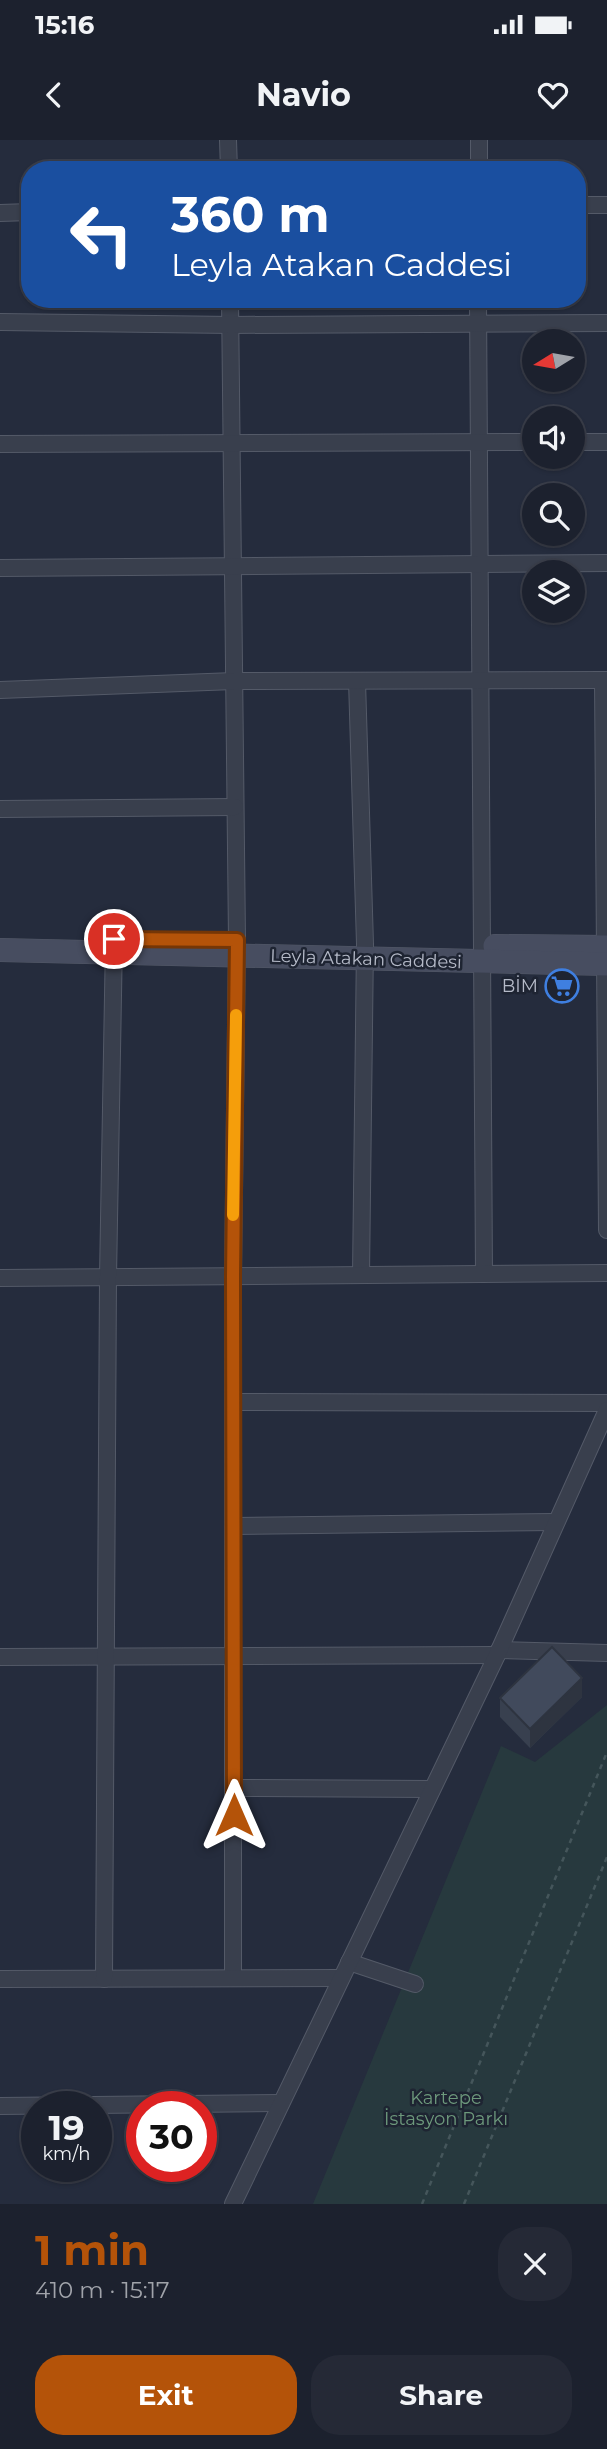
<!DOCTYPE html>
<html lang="en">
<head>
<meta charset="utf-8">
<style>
	:root { --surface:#1c212e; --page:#252936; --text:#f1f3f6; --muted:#a0a3aa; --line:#3a3e4a; --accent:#b45309 }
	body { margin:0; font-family:Montserrat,sans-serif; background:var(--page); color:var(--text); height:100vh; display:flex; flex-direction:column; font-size:26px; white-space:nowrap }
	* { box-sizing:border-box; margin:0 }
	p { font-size:23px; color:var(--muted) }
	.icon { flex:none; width:38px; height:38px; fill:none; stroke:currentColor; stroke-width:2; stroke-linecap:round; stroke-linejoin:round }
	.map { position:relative; height:2064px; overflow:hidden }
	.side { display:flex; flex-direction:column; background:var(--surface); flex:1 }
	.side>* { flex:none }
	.guide { position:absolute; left:21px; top:21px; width:565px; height:147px; border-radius:28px; box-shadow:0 2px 5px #0004,0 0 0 2px var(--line); background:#1a4fa0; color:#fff; overflow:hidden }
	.needle { width:46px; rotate:259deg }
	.buttons { position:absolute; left:522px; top:189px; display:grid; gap:14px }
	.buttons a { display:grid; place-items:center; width:63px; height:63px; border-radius:50%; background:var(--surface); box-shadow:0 2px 5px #0004,0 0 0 2px var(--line); font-size:35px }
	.speed { position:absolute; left:21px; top:1951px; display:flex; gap:14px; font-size:35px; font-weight:700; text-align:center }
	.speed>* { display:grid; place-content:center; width:91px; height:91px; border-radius:50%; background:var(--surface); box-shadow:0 2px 5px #0004,0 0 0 2px var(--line); line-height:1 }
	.speed small { font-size:18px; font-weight:400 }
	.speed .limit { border:10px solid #d22; background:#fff; color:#111 }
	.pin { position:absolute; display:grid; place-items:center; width:60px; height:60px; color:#fff; margin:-30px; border:4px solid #fff; border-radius:50%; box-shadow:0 2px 7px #0007 }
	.me { position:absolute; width:77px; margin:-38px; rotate:0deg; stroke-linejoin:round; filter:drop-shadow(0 0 5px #0008) }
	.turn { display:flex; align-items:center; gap:24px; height:147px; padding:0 35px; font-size:32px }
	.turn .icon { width:91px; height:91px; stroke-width:2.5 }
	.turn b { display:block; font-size:49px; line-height:60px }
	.round { display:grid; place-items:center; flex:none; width:74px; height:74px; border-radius:28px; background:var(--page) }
	.head { display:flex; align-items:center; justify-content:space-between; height:119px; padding:0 35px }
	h1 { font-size:42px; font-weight:700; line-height:52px; color:var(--accent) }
	.button { display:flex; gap:14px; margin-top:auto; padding:14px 35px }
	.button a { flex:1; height:80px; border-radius:28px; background:var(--accent); color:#fff; font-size:28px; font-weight:700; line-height:80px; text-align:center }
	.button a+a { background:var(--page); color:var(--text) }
	.status { display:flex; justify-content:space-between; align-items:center; height:49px; padding:0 35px; background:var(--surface); direction:ltr }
	.status svg { height:19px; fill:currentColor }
	header { display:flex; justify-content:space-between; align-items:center; height:91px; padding:0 35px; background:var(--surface); font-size:32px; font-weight:700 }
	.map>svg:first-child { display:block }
	.green { fill:#27393e }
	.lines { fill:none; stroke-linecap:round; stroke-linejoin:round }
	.street-casing { stroke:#545a68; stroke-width:18 }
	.secondary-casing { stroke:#545a68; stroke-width:24 }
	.path { stroke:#45565b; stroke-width:2.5; stroke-dasharray:5 5; stroke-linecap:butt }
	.street { stroke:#393f4d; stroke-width:16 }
	.secondary { stroke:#474d60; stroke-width:23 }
	.wall { fill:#38404f }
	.shaded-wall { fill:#2e3440 }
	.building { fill:#414a5c; stroke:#2e3440; stroke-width:2 }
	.route-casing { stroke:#753606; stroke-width:18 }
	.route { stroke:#b45309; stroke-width:12 }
	.slow { stroke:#f59e0b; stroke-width:12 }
	.labels { text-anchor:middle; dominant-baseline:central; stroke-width:5; stroke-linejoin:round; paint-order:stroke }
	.street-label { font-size:18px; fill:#b5bac8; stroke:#1e2432 }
	.poi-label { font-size:18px; fill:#b5bac8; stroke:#1e2432; text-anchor:end }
	.park-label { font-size:18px; fill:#6d997c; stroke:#1e2432 }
</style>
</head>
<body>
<div class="status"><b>15:16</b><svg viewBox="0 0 49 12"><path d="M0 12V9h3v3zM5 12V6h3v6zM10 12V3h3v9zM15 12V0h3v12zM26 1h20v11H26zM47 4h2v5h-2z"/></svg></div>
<header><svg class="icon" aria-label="back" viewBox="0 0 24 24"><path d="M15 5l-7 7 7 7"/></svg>Navio<svg class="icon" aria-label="heart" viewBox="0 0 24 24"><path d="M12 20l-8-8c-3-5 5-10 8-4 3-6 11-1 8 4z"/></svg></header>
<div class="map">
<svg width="607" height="2064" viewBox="0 0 607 2064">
	<rect width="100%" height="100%" fill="#252c3d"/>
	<polygon class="green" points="607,1565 607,2064 313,2064 501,1606 535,1622"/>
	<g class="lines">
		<defs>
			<g id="street">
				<polyline points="228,0 229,30"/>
				<polyline points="479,0 479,30"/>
				<polyline points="578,65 607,65"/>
				<polyline points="0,73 30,72"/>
				<polyline points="230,159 237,800 233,1136 233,1838"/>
				<polyline points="478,159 484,1134"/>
				<polyline points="0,182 231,185 607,183"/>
				<polyline points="572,302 607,302"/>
				<polyline points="0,304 534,302"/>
				<polyline points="0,428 607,423"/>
				<polyline points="603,540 607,1090"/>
				<polyline points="357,541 365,804 361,1135"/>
				<polyline points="0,550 234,541 607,540"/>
				<polyline points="0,669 235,667"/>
				<polyline points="0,1138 607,1133"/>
				<polyline points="235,1262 607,1263"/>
				<polyline points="234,1386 554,1382"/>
				<polyline points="499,1510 607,1513"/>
				<polyline points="0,1517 497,1515"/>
				<polyline points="234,1648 432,1649"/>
				<polyline points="349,1822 415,1844"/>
				<polyline points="0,1839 341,1838"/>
				<polyline points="104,1839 108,1137 114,799"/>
				<polyline points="0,1966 281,1963"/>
				<polyline points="233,2064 497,1515 607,1270"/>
			</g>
			<g id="secondary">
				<polyline points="495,806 607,807"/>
				<polyline points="0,810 607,824"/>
			</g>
		</defs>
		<use href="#street" class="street-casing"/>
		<use href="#secondary" class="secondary-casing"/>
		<g class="path">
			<polyline points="422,2064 607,1612"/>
			<polyline points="464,2064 607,1717"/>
		</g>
		<use href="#street" class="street"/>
		<use href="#secondary" class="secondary"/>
	</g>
	<polygon class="wall" points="582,1557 530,1608 500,1577 500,1558"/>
	<polygon class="shaded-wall" points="582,1538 582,1557 530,1608 530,1589"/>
	<polygon class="building" points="552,1507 582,1538 530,1589 500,1558"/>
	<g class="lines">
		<defs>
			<polyline id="route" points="114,799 237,800 233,1136 234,1675"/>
		</defs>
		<use href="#route" class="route-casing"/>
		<use href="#route" class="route"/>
		<polyline class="slow" points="233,1075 236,875"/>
	</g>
	<defs>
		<symbol id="supermarket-ring" viewBox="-11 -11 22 22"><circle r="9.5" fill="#1e2432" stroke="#3f7fe0" stroke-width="1.5"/><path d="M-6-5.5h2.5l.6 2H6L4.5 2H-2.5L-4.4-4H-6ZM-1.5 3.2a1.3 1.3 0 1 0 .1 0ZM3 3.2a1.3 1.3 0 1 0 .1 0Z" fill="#3f7fe0"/></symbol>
	</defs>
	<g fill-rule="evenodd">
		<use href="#supermarket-ring" x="543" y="827" width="38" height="38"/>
	</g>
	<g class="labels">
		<g class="street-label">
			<text transform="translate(366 819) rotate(2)">Leyla Atakan Caddesi</text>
		</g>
		<g class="poi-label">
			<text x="538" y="846">BİM</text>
		</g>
		<g class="park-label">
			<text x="446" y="1958">Kartepe<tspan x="446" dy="21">İstasyon Parkı</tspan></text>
		</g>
	</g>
</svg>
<div class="buttons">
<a><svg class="needle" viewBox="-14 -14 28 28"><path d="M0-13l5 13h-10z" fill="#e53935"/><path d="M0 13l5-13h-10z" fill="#a0a3aa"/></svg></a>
<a><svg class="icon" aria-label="sound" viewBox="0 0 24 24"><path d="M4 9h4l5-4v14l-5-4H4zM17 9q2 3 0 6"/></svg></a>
<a><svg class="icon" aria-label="search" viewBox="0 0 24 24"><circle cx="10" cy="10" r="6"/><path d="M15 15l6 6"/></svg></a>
<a><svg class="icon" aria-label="layers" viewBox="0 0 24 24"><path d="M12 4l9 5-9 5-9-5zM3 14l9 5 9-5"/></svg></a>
</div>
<div class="speed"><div>19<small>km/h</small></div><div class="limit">30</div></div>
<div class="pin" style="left:114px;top:799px;background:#d93025"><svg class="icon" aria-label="arrive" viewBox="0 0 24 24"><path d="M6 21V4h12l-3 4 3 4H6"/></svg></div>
<svg class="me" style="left:234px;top:1675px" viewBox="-20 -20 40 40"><path d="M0-17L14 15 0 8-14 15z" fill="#b45309" stroke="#fff" stroke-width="4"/></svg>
<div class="guide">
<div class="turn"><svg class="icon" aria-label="left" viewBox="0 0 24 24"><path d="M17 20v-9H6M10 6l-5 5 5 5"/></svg><div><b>360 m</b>Leyla Atakan Caddesi</div></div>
</div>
</div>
<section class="side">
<div class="head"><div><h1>1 min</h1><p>410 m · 15:17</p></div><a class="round"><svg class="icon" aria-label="close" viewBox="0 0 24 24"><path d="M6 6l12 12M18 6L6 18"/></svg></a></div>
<div class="button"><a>Exit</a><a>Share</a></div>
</section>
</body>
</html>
